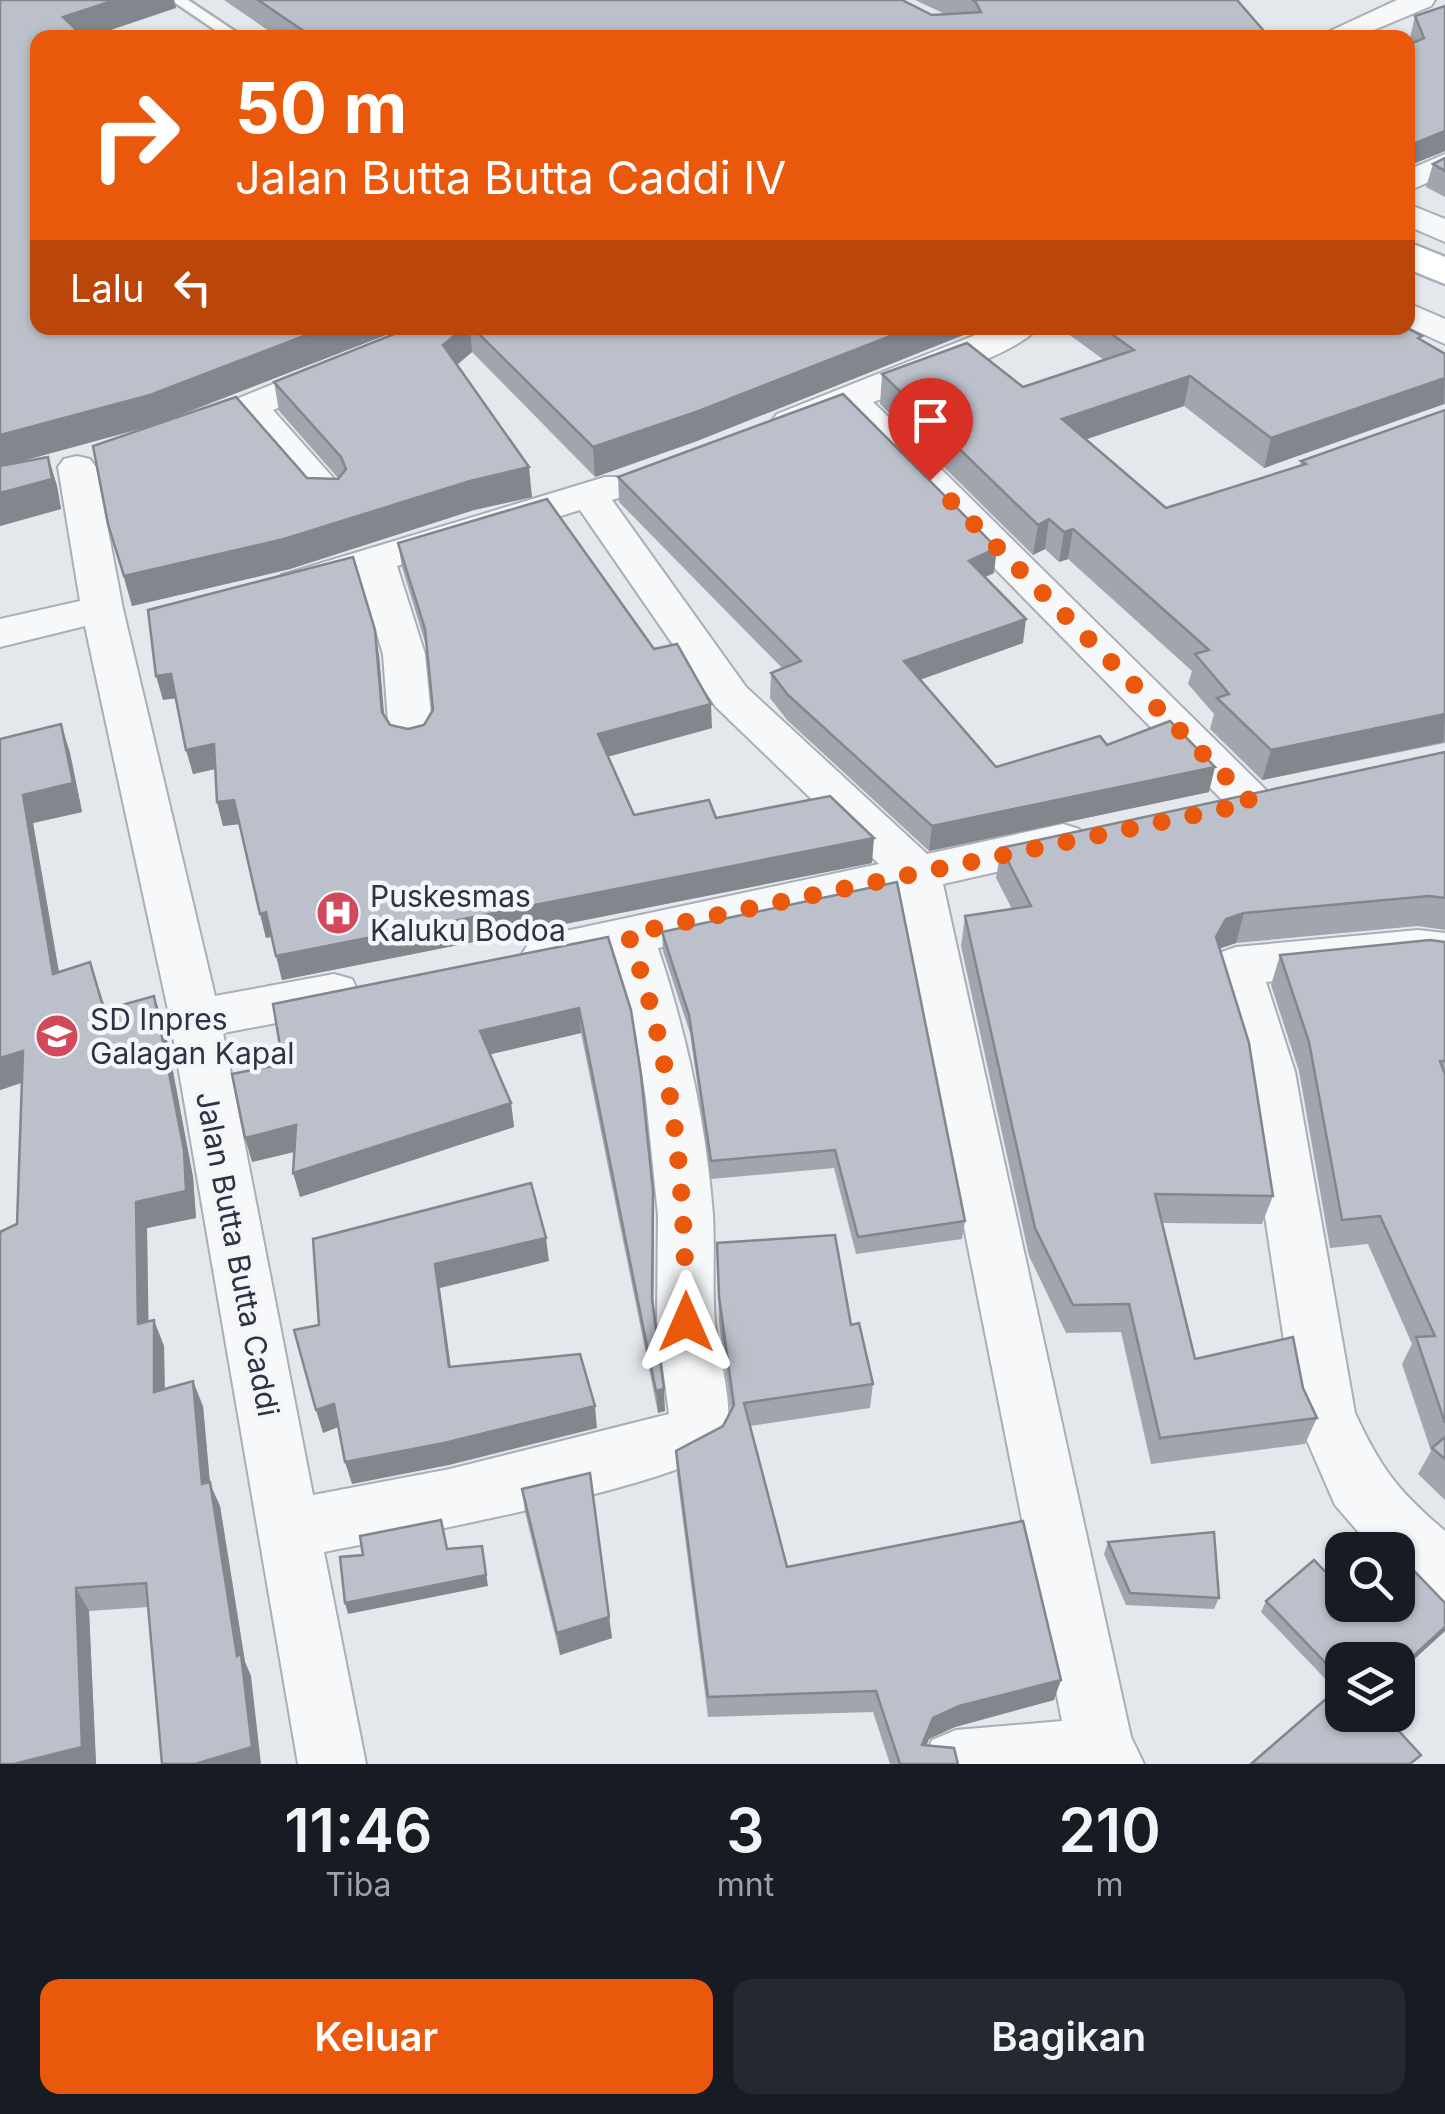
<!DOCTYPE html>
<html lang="id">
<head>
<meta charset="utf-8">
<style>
	:root { --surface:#171b24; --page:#242831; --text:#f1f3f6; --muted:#9ea1a6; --accent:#ea580c }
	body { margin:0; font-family:Inter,sans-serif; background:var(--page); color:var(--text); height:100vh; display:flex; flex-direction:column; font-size:38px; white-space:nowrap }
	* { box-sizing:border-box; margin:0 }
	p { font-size:32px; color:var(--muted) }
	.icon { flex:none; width:55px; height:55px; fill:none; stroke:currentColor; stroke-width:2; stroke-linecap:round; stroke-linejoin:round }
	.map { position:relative; height:1764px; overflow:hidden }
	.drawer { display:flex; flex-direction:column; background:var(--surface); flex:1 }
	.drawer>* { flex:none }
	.top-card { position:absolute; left:30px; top:30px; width:1385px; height:305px; border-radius:20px; box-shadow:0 2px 8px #0004; background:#ea580c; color:#fff; overflow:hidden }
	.fabs { position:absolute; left:1325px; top:1532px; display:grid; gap:20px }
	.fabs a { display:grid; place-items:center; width:90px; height:90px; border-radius:20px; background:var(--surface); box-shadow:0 2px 8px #0004; font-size:50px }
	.pin { position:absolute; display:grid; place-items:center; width:85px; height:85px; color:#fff; margin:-102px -42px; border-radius:50% 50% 50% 0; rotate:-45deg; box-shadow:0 0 10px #0007 }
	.pin .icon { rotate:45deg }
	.me { position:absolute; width:110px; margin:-55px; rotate:0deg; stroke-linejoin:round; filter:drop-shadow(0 0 8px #0008) }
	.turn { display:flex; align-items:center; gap:35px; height:210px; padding:0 40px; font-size:45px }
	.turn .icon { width:130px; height:130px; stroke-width:2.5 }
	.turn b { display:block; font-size:70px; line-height:85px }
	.then { display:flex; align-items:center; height:95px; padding:0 40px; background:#0003; gap:20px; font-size:38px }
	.eta { display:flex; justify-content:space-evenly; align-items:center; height:170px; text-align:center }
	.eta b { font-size:60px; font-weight:600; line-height:70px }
	.button { display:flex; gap:20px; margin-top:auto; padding:20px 40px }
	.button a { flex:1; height:115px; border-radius:20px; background:var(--accent); color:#fff; font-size:40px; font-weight:600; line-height:115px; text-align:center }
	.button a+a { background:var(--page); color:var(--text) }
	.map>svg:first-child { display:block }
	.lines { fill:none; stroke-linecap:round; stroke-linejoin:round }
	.service-casing { stroke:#a9aeb7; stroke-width:5 }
	.minor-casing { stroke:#a9aeb7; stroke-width:4 }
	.secondary-casing { stroke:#a9aeb7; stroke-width:5 }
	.service { fill:#f7f8fa; fill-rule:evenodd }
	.minor { fill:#f7f8fa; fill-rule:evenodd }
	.secondary { fill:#fff; fill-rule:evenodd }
	.wall { fill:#a1a5ae }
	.shaded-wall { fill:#83868d }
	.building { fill:#bbc0ca; stroke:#83868d; stroke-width:2.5 }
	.route { stroke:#ea580c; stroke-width:18; stroke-dasharray:0 32.4 }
	.labels { text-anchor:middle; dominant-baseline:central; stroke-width:9; stroke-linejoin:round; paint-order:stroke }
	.poi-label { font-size:30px; fill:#2b3445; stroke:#f4f6f9; text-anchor:start }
	.street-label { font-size:30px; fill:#2b3445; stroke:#f4f6f9 }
</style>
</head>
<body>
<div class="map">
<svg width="1445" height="1764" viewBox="0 0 1445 1764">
	<rect width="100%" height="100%" fill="#e4e7ec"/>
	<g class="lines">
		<defs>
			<polygon id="service" points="171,0 188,0 245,38 227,38"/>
			<g id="minor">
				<polygon points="1397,0 1435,0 1431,6 1355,38 1315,38"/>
				<polygon points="1445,154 1445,175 1408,191 1408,170"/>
				<polygon points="1408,204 1445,219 1445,242 1408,226"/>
				<polygon points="1408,303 1445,319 1445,344 1408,327"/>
				<polygon points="413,328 461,328 455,335 273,410 343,489 348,497 343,505 315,505 243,422 200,440 174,440 168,432 174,424"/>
				<path d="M993,328H1037C1019,354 907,389 873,402L1268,792L1275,803L1268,814L1252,819L1236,814L843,414L790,433L777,430L771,422L777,414Z"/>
				<path d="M77,456L90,459L96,467L123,609L215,996L334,974L352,979L359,993L352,1007L334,1012L223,1033L313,1495L450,1469L669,1414L657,1322L658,1215L646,1099L636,1034L612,958L547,973L530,967L522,954L530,941L547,935L879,864L716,707L580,510L397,566L425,654L433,735L427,746L411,750L395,746L389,735L383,654L360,578L296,597L282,593L276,584L282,575L605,477H633L638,485L633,493L612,500L746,687L927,854L1063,824L1079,829L1086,841L1079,853L943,884L1131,1737L1144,1764H922L932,1740L956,1730L1062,1721L898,894L658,948C687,1035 706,1123 713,1215C715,1251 712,1286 715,1322C717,1351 741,1426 720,1447C681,1486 393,1538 324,1552L366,1764H298L170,1019L85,626L0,647V619L80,601L58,467L64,459Z"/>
				<path d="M1418,930L1445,933V971L1418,966L1266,982L1295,1072L1355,1413C1381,1469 1398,1491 1445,1531V1603L1423,1594L1398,1571V1550H1374L1335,1505L1295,1413L1243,1072L1211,966L1219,953L1236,947Z"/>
			</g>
			<polygon id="secondary" points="1408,242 1445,257 1445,284 1408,269"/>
		</defs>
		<use href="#service" class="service-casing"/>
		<use href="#minor" class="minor-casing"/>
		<use href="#secondary" class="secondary-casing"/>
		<use href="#service" class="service"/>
		<use href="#minor" class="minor"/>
		<use href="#secondary" class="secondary"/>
	</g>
	<g class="wall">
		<polygon points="0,0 174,0 176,8 38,38 38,328 404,328 161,422 307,478 338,478 279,411 274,382 409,328 981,328 697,441 595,477 472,352 457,365 532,497 474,510 290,569 132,606 108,524 155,425 15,463 48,457 57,486 61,509 0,526"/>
		<polygon points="224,0 902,0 932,15 945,14 915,0 1237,0 1270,38 279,38"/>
		<polygon points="1445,6 1445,151 1408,166 1408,45 1412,43 1410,38 1415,16"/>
		<polygon points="1445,158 1445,197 1426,187 1433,164"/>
		<polygon points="1060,328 1407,328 1421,339 1445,354 1445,405 1444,404 1264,468 1184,406 1086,439 1166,508 1300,466 1301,461 1445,410 1445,743 1262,780 1210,729 1214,714 1188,684 1192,671 1068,559 1059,562 1045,549 1033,555 880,404 882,374 1023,387 1104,360"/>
		<polygon points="618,477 994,573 985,577 1023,643 920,680 996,767 1107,745 1209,792 929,851 787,720 770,698 771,673 783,669 619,502"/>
		<polygon points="398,543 654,649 712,728 608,756 634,815 716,818 872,863 282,980 272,937 266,938 240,824 223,826 217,802 215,769 193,774 176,698 163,700 379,655 384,716 390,725 408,729 424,725 433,710 427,649 402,567"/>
		<polygon points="61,724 70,753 82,812 33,823 59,972 90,962 106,1010 154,996 164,1024 193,1177 196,1218 147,1228 148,1321 164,1346 165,1389 203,1406 210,1484 220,1506 245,1662 251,1676 148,1607 89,1611 96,1764 0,1764 22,1083 0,1090 0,739"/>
		<polygon points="1445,752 1445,930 1418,926 1236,943 1219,949 1273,1196 1262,1224 1162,1223 1195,1359 1303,1388 1317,1418 1305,1444 1151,1464 1121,1332 1066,1333 1029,1256 961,946 965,916 1012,909 996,878 1001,848"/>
		<polygon points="662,932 965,1221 962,1239 856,1254 834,1168 711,1179 690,1033 663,951"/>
		<polygon points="608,937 654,1215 653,1309 665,1411 658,1413 581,1033 490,1054 511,1103 514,1127 300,1197 294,1152 252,1162 283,1064"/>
		<polygon points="1445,942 1445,1500 1418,1474 1431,1451 1402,1364 1412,1344 1368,1244 1330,1248 1299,1071 1271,985 1280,955"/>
		<polygon points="717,1243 851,1325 873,1384 870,1408 750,1426 787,1567 1054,1700 955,1727 929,1739 926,1745 958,1764 890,1764 873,1712 708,1717 677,1474 676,1451 723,1426 731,1410 719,1322"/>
		<polygon points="522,1489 609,1617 612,1638 560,1655 525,1512"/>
		<polygon points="1108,1542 1219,1598 1214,1609 1126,1605 1104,1554"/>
		<polygon points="1266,1601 1342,1605 1445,1603 1445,1631 1398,1674 1398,1660 1342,1660 1342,1715 1336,1690 1261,1612"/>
	</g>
	<g class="shaded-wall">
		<polygon points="115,0 174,0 176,8 87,38 68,38 63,17"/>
		<polygon points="1445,131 1445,151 1408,166 1413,144"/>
		<polygon points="325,328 404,328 157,424 0,467 0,435"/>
		<polygon points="464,328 470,328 472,352 446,374 443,345"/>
		<polygon points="911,328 981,328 697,441 595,477 593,447"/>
		<polygon points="1190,376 1184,406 1058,449 1062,419"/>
		<polygon points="1445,378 1444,404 1264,468 1271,438"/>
		<polygon points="48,457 57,486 61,509 0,526 0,493"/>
		<polygon points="529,467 532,497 474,510 290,569 132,606 124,576 470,481"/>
		<polygon points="1049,519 1045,549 1033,555 1038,525"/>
		<polygon points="1073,529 1068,559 1059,562 1064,532"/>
		<polygon points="997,548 994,573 966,586 969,561"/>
		<polygon points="1026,619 1023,643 902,686 904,661"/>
		<polygon points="375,630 379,655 386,737 382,712"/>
		<polygon points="171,674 177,698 163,700 156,676"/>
		<polygon points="711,704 712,728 600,759 598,734"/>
		<polygon points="1445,714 1444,742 1262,780 1271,750"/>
		<polygon points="61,724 70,753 82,812 33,823 64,1002 53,974 23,795"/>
		<polygon points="214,744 220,768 193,774 186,750"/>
		<polygon points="1215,767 1209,792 929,851 932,826"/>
		<polygon points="234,800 240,824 223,826 217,802"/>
		<polygon points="874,838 872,863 282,980 276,956"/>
		<polygon points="266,912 272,936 266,938 260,914"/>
		<polygon points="1244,913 1236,943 1218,949 1216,937 1226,919"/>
		<polygon points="154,996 164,1024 193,1177 196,1218 147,1228 149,1349 138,1324 136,1202"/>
		<polygon points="579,1008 581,1033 483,1056 480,1031"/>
		<polygon points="23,1051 34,1078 0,1090 0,1058"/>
		<polygon points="511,1103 514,1127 300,1197 293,1173"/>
		<polygon points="296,1125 302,1150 252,1162 245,1138"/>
		<polygon points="653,1191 654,1215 653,1322 652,1299"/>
		<polygon points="546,1238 549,1261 440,1288 454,1390 449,1367 435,1264"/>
		<polygon points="154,1320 164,1346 165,1417 154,1392"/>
		<polygon points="193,1381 203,1406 210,1484 220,1506 245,1662 251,1676 261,1764 195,1764 237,1656 202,1484"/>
		<polygon points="664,1389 665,1411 658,1413 656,1391"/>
		<polygon points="334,1404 341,1426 323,1433 316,1410"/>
		<polygon points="595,1406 597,1428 449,1465 352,1484 345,1462"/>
		<polygon points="482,1546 488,1586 348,1614 345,1603"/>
		<polygon points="76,1588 89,1611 96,1764 14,1764"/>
		<polygon points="609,1617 612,1638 560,1655 557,1633"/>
		<polygon points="1445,1627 1445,1631 1398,1674 1398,1670"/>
		<polygon points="1061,1680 1054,1700 955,1727 929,1739 919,1764 922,1745 933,1718 959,1706"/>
	</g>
	<g class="building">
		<polygon points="0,0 115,0 63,17 85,38 38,38 38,328 325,328 150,395 0,435"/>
		<polygon points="258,0 902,0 932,15 981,12 975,1 972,0 1237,0 1270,38 314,38"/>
		<polygon points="1445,6 1445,131 1413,144 1410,153 1408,151 1408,45 1424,38 1415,16"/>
		<polygon points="1445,158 1445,171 1433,164"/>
		<polygon points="409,328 464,328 443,345 529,467 470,481 284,539 124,576 108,524 93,446 236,397 307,478 338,479 346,469 341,457 274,382"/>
		<polygon points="473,328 911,328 696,412 593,447"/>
		<polygon points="1103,328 1407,328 1422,336 1418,338 1445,354 1445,378 1271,438 1190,376 1062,419 1166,508 1306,464 1301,461 1445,410 1445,714 1271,750 1217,698 1229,694 1195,654 1209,650 1073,529 1064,532 1049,519 1038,525 882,374 967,343 1023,387 1134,350"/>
		<polygon points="843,394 997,548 969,561 1026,619 904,661 996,767 1100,736 1107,745 1170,721 1215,767 932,826 788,695 771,673 801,661 618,477"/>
		<polygon points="48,457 52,479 0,493 0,466"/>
		<polygon points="547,499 654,649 677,644 711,704 598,734 634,815 709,800 716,818 830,796 874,838 276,956 266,912 260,914 234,800 217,802 214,744 186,750 171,674 156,676 148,610 353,557 375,630 382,712 390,725 408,729 424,725 433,710 425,629 398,543"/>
		<polygon points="61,724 73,783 23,795 53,974 90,962 104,1010 154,996 184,1150 186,1191 136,1202 138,1324 154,1320 154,1392 193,1381 202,1484 210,1482 237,1656 241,1654 252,1747 195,1764 162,1764 146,1583 76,1588 82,1747 14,1764 0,1764 0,1232 17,1224 23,1051 0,1058 0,739"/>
		<polygon points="1445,752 1445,898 1429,896 1244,913 1226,919 1216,937 1249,1043 1273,1196 1155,1194 1195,1359 1293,1337 1303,1388 1317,1418 1160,1438 1129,1304 1073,1305 1035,1228 965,916 1031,906 1001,848"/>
		<polygon points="897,882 965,1221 858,1237 835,1150 711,1161 689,1015 662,932"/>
		<polygon points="608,937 631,1010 641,1075 653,1191 652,1299 664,1389 656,1391 579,1008 480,1031 511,1103 293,1173 296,1125 245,1138 232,1074 283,1064 273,1004"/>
		<polygon points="1430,940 1445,942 1445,1061 1440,1061 1445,1074 1445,1423 1416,1337 1435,1336 1380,1216 1342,1220 1309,1042 1280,955"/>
		<polygon points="531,1183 546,1238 435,1264 449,1367 580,1354 595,1406 444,1443 345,1462 334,1404 316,1410 294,1330 319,1325 313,1239"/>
		<polygon points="835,1235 851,1325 859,1323 873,1384 744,1403 787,1567 1023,1521 1061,1680 959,1706 933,1718 922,1745 954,1748 958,1764 900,1764 876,1691 708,1697 676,1451 723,1426 734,1405 719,1297 717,1243"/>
		<polygon points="1445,1437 1445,1459 1432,1448"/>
		<polygon points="590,1473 609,1617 557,1633 522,1489"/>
		<polygon points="441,1520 447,1549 482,1546 486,1575 345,1603 340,1557 363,1555 360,1536"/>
		<polygon points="1214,1532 1219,1598 1130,1593 1108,1542"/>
		<polygon points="1398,1554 1445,1603 1445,1627 1398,1670 1398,1660 1342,1660 1342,1680 1266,1601 1314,1560 1342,1589 1342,1605 1398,1605"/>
		<polygon points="1342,1685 1342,1715 1384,1715 1421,1755 1410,1764 1251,1764"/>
	</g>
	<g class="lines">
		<path class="route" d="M686,1322C685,1185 675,1064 628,934L1252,803L930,480"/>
	</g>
	<defs>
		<symbol id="hospital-disc" viewBox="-11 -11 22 22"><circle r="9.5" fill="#d1495b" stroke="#f4f6f9"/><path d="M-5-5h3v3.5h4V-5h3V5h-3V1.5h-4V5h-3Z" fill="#fff"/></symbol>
		<symbol id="school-disc" viewBox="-11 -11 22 22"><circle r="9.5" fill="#d1495b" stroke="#f4f6f9"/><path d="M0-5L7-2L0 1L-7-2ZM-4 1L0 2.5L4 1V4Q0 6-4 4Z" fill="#fff"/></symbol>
	</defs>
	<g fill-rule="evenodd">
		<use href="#hospital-disc" x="313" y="888" width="50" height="50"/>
		<use href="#school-disc" x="32" y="1011" width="50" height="50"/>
	</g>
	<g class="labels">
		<g class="poi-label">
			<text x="370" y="896">Puskesmas<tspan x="370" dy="34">Kaluku Bodoa</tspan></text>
			<text x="90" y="1019">SD Inpres<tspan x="90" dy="34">Galagan Kapal</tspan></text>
		</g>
		<g class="street-label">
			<text transform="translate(238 1254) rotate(79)">Jalan Butta Butta Caddi</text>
		</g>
	</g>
</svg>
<div class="fabs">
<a><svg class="icon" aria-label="search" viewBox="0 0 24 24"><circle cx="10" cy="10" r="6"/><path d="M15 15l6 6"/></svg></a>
<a><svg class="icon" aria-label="layers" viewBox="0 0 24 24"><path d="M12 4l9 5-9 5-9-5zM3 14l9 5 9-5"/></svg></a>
</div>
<div class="pin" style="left:930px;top:480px;background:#d93025"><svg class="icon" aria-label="arrive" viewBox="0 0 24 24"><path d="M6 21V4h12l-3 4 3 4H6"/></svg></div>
<svg class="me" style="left:686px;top:1322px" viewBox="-20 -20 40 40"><path d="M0-17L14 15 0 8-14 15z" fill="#ea580c" stroke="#fff" stroke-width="4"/></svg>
<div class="top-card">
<div class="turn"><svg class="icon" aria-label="right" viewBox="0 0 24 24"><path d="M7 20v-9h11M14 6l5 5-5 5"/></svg><div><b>50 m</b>Jalan Butta Butta Caddi IV</div></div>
<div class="then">Lalu<svg class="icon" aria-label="left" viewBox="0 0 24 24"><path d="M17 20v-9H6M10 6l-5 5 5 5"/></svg></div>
</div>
</div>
<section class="drawer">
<div class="eta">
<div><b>11:46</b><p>Tiba</p></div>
<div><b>3</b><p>mnt</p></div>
<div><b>210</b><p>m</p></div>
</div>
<div class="button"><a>Keluar</a><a>Bagikan</a></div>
</section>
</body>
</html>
